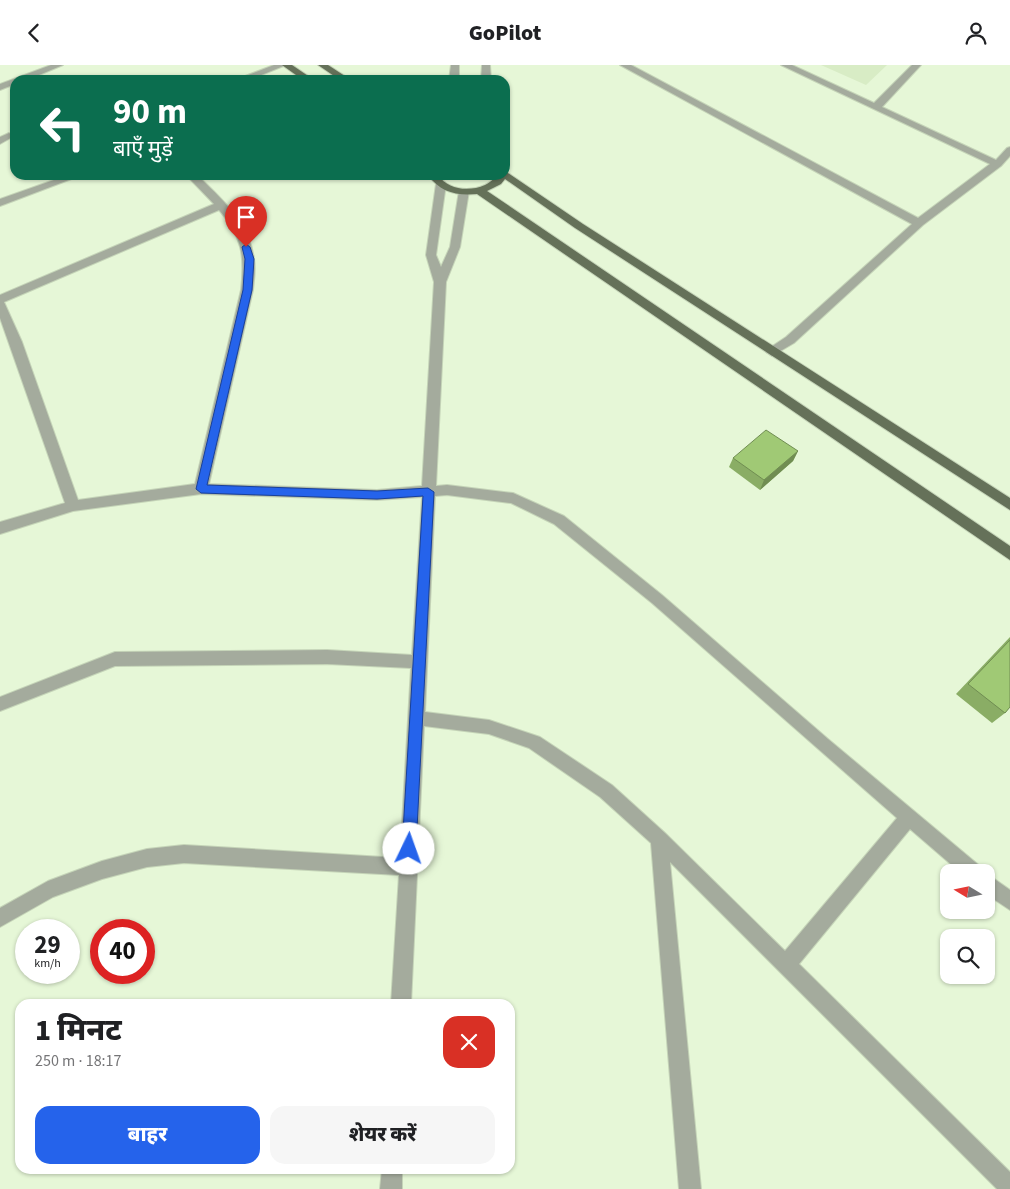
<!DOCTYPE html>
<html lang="hi">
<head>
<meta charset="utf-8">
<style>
	:root { --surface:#fff; --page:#f6f6f6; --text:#202124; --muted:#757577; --accent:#2563eb }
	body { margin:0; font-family:"Source Sans 3","Noto Sans Devanagari",sans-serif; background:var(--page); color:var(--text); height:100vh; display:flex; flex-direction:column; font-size:19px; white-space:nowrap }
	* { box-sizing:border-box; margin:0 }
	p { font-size:16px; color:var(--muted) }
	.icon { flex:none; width:28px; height:28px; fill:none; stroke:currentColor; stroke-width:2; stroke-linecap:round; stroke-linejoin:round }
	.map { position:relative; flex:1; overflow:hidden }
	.side { position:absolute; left:15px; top:934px; width:500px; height:175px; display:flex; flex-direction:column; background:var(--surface); border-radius:15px; box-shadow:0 1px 4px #0004 }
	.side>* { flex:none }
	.hud { position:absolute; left:10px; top:10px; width:500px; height:105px; border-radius:15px; box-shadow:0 1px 4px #0004; background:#0b6e4f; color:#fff; overflow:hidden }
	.needle { width:32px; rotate:280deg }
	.controls { position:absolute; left:940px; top:799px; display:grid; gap:10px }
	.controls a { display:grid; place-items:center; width:55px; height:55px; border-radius:10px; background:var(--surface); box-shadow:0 1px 4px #0004; font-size:25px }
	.speed { position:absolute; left:15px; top:854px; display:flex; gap:10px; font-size:25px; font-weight:700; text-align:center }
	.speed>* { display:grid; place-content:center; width:65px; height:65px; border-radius:50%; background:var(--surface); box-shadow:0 1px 4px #0004; line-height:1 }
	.speed small { font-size:12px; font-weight:400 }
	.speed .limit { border:8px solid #d22; background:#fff; color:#111 }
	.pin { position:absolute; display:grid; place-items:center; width:42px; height:42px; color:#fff; margin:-51px -21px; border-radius:50% 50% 50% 0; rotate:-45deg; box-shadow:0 0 5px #0007 }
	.pin .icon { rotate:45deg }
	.me { position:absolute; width:55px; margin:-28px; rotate:3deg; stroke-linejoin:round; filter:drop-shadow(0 0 4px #0008) }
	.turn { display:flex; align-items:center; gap:18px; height:105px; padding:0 20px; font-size:22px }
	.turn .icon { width:65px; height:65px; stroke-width:2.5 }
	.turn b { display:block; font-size:35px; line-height:42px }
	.round { display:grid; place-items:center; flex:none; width:52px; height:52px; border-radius:15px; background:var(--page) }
	.overview { display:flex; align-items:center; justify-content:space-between; height:85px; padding:0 20px }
	h1 { font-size:30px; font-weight:800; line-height:38px }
	.primary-button { display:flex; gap:10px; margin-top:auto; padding:10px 20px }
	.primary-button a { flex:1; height:58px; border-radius:15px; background:var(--accent); color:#fff; font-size:20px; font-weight:800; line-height:58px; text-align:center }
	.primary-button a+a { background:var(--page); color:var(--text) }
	header { display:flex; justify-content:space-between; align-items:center; height:65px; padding:0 20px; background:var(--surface); font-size:22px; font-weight:800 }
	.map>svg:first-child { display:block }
	.built { fill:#d8ecc5 }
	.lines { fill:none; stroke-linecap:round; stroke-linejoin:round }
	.minor-casing { stroke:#c5d4b8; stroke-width:2 }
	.major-casing { stroke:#c5d4b8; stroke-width:2 }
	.minor { fill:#a4ab9d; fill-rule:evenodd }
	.major { fill:#657159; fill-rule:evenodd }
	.wall { fill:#8aad65 }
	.shaded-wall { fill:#708d52 }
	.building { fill:#a0c975; stroke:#708d52 }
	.route { fill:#2563eb; stroke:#184099 }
</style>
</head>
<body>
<header><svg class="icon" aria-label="back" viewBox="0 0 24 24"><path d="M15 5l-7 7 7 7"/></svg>GoPilot<svg class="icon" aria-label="person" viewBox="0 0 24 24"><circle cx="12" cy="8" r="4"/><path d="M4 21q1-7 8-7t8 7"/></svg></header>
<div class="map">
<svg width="1010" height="1124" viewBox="0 0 1010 1124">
	<rect width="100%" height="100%" fill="#e6f7d7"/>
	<polygon class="built" points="821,0 887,0 866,20"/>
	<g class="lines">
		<defs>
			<g id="minor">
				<polygon points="51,0 63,0 27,15 15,15 15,19 0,25 0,19"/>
				<polygon points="274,0 286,0 249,15 235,15"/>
				<polygon points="451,0 459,0 459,15 449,15"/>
				<polygon points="482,0 490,0 491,15 481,15"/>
				<polygon points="620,0 631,0 918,153 990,99 781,0 792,0 874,38 912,0 921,0 882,42 996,95 1007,83 1010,82 1010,91 1001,101 923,160 794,278 772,291 766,287 768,284 786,272 912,159"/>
				<polygon points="9,68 14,71 0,79 0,72"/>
				<polygon points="68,110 82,110 0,141 0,134"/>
				<path d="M186,110H197C221,133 250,159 254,194C256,204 254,215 253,225L209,419L377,425L422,421L434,217L426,190L436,119L441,116L446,119L436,190L441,202L450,182L459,126L460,124H468L469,126L460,182L446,217L436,421L447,420L513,428L564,451L662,530L828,674L981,802L984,808H961L910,764L799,899L1010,1107V1124H997L670,797L701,1124H679L651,778L600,732L529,683L489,669L424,661L411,939H391L399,810L184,798L147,802L102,814L53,832L0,862V843L48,816L102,796L147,784L184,780L400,793L411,603L327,599L115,601L0,646V632L115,587L327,585L412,590L422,432L377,435L201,429L73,446L0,469V457L65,438L0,253V230L214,139ZM219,145C242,171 245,191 241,225L195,419L78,435L22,277L4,237ZM447,430L511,438L554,459L652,538L897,753L785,886L665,768L612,720L540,672L489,655L425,647L435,431Z"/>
				<polygon points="986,808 1010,825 1010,845 986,829"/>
				<polygon points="382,1104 402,1104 402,1124 380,1124"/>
			</g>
			<g id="major">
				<polygon points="282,0 292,0 314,15 303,15"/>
				<polygon points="318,0 328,0 351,15 340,15"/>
				<polygon points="454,11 457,12 458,15 448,15"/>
				<path d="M505,106L583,159L1010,433V445L575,163L505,114L501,119L487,126L1010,481V495L477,129C456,131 440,127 428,110H438C448,125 469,127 485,120C493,116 496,110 505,110Z"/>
			</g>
		</defs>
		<use href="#minor" class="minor-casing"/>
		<use href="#major" class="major-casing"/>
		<use href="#minor" class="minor"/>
		<use href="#major" class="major"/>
	</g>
	<g class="wall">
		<polygon points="798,386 793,396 760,425 729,402 733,393"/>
		<polygon points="1010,572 1010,642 1005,648 992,658 956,629"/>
	</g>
	<polygon class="shaded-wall" points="798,386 793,396 760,425 764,415"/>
	<g class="building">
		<polygon points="766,365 798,386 764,415 733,393"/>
		<polygon points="1010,575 1010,642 1005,648 968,619"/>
	</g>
	<polygon class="route" points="246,179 250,182 254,194 252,225 207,420 377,426 428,423 434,427 416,784 414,788 409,790 404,788 402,784 423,431 377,434 201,428 196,424 243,225 245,194 242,182"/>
</svg>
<div class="controls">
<a><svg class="needle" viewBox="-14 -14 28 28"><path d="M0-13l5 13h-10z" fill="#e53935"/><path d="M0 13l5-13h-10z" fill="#757577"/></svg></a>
<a><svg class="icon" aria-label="search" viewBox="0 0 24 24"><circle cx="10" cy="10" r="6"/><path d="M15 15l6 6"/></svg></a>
</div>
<div class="speed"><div>29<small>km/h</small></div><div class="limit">40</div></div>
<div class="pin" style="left:246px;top:182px;background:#d93025"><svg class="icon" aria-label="arrive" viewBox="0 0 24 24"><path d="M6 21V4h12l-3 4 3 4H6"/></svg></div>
<svg class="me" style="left:409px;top:784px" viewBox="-20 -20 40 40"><circle r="19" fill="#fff"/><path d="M0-13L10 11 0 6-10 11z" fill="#2563eb"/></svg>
<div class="hud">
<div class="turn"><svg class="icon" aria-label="left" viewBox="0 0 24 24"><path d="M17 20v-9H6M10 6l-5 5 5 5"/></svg><div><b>90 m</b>बाएँ मुड़ें</div></div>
</div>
<section class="side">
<div class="overview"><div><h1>1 मिनट</h1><p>250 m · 18:17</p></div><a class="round" style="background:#d93025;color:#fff"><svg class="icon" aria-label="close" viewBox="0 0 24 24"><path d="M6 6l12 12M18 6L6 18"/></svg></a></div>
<div class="primary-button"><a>बाहर</a><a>शेयर करें</a></div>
</section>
</div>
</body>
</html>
